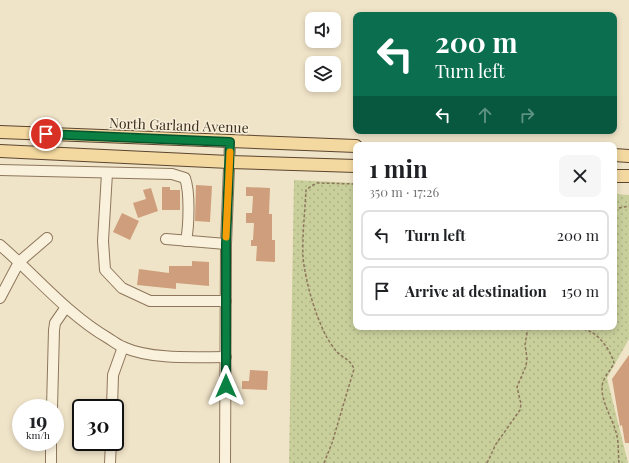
<!DOCTYPE html>
<html lang="en">
<head>
<meta charset="utf-8">
<style>
	:root { --surface:#fff; --page:#f6f6f6; --text:#202124; --muted:#757577; --line:#e0e0e0 }
	body { margin:0; font-family:"Playfair Display",serif; background:var(--page); color:var(--text); height:100vh; display:flex; flex-direction:column; font-size:15px; white-space:nowrap }
	* { box-sizing:border-box; margin:0 }
	p { font-size:13px; color:var(--muted) }
	.icon { flex:none; width:22px; height:22px; fill:none; stroke:currentColor; stroke-width:2; stroke-linecap:round; stroke-linejoin:round }
	.map { position:relative; flex:1; overflow:hidden }
	.panel { position:absolute; left:353px; top:142px; width:264px; height:188px; display:flex; flex-direction:column; background:var(--surface); border-radius:8px; box-shadow:0 2px 6px #0003 }
	.panel>* { flex:none }
	.banner { position:absolute; left:353px; top:12px; width:264px; height:122px; border-radius:8px; box-shadow:0 2px 6px #0003; background:#0b6e4f; color:#fff; overflow:hidden }
	.fabs { position:absolute; left:305px; top:12px; display:grid; gap:8px }
	.fabs a { display:grid; place-items:center; width:36px; height:36px; border-radius:8px; background:var(--surface); box-shadow:0 2px 6px #0003; font-size:20px }
	.speed { position:absolute; left:12px; top:399px; display:flex; gap:8px; font-size:20px; font-weight:700; text-align:center }
	.speed>* { display:grid; place-content:center; width:52px; height:52px; border-radius:50%; background:var(--surface); box-shadow:0 2px 6px #0003; line-height:1 }
	.speed small { font-size:10px; font-weight:400 }
	.speed .limit { border:2px solid #111; border-radius:6px; background:#fff; color:#111 }
	.pin { position:absolute; display:grid; place-items:center; width:34px; height:34px; color:#fff; margin:-17px; border:2px solid #fff; border-radius:50%; box-shadow:0 1px 4px #0007 }
	.me { position:absolute; width:44px; margin:-22px; rotate:0deg; stroke-linejoin:round; filter:drop-shadow(0 0 3px #0008) }
	.turn { display:flex; align-items:center; gap:14px; height:84px; padding:0 16px; font-size:18px }
	.turn .icon { width:52px; height:52px; stroke-width:2.5 }
	.turn b { display:block; font-size:28px; line-height:34px }
	.lanes { display:flex; align-items:center; height:38px; padding:0 16px; background:#0003; justify-content:center; gap:20px; direction:ltr }
	.lanes .off { opacity:.35 }
	.round { display:grid; place-items:center; flex:none; width:42px; height:42px; border-radius:8px; background:var(--page) }
	.headline { display:flex; align-items:center; justify-content:space-between; height:68px; padding:0 16px }
	h1 { font-size:24px; font-weight:700; line-height:30px }
	ul { padding:0; list-style:none }
	li { display:flex; align-items:center; gap:12px; height:50px; margin:0 8px 6px; padding:0 8px; border:2px solid var(--line); border-radius:8px }
	li div { flex:1 }
	li b { display:block; font-size:15px }
	li em { font-style:normal }
	.map>svg:first-child { display:block }
	.grass { fill:url(#grass-dots) }
	.building { fill:#cf9f7d }
	.lines { fill:none; stroke-linecap:round; stroke-linejoin:round }
	.minor-casing { stroke:#8d765c; stroke-width:12 }
	.major-casing { stroke:#5b4430; stroke-width:14 }
	.path { stroke:#8d765c; stroke-width:1.5; stroke-dasharray:3 2; stroke-linecap:butt }
	.minor { stroke:#faf1dc; stroke-width:10 }
	.major { stroke:#f3d9a0; stroke-width:12 }
	.route-casing { stroke:#07532c; stroke-width:10 }
	.route { stroke:#0b8043; stroke-width:7 }
	.slow { stroke:#f59e0b; stroke-width:7 }
	.labels { text-anchor:middle; dominant-baseline:central; stroke-width:3; stroke-linejoin:round; paint-order:stroke }
	.street-label { font-size:14px; fill:#3d2e20; stroke:#f7eed8 }
</style>
</head>
<body>
<div class="map">
<svg width="629" height="463" viewBox="0 0 629 463">
	<defs>
		<pattern id="grass-dots" width="8" height="8" patternUnits="userSpaceOnUse"><rect width="8" height="8" fill="#c9cf9b"/><path d="M2 2h.1M6 6h.1" fill="none" stroke="#aeb285" stroke-width="1.8" stroke-linecap="round"/></pattern>
	</defs>
	<rect width="100%" height="100%" fill="#f0e4c8"/>
	<polygon class="grass" points="294,180 356,183 356,327 614,327 614,194 629,195 629,339 607,378 628,463 289,463"/>
	<g class="building">
		<polygon points="196,185 212,186 210,222 195,221"/>
		<polygon points="162,187 170,187 170,190 180,190 180,210 162,210"/>
		<polygon points="246,187 270,188 269,214 272,214 272,240 275,240 275,262 256,261 257,246 251,246 251,240 253,240 254,223 246,223 246,213 252,213 253,196 246,196"/>
		<polygon points="151,188 158,211 138,218 133,203 146,199 143,190"/>
		<polygon points="122,213 139,221 130,240 113,232"/>
		<polygon points="192,261 209,262 209,286 176,283 176,289 137,285 139,269 169,273 169,266 192,266"/>
		<polygon points="629,355 629,443 625,443 622,425 620,426 612,379"/>
		<polygon points="250,370 268,371 267,390 242,389 242,381 249,381"/>
	</g>
	<g class="lines">
		<defs>
			<g id="minor">
				<path d="M0,170L172,174L185,178C190,192 189,225 186,241"/>
				<polyline points="107,173 103,241 105,270 122,288 150,301 226,301"/>
				<polyline points="166,239 226,244"/>
				<path d="M0,245C36,276 67,314 108,338C113,341 118,345 123,347C152,360 195,357 226,357"/>
				<polyline points="0,298 19,262 47,238"/>
				<polyline points="52,408 54,330 55,323 66,307"/>
				<polyline points="112,408 113,375 123,347"/>
				<polyline points="51,463 51,442"/>
				<polyline points="110,463 111,442"/>
				<polyline points="225,463 226,244 230,142"/>
			</g>
			<g id="major">
				<polyline points="0,132 356,146"/>
				<polyline points="0,151 229,162 356,166"/>
				<polyline points="614,155 629,156"/>
				<polyline points="614,176 629,176"/>
			</g>
		</defs>
		<use href="#minor" class="minor-casing"/>
		<use href="#major" class="major-casing"/>
		<g class="path">
			<polyline points="614,209 629,206"/>
			<path d="M579,327C583,329 588,330 591,332C602,338 611,352 614,363C610,372 602,378 602,388C602,403 612,418 616,432C619,442 618,453 619,463"/>
			<path d="M324,463L332,443L354,369C351,360 343,358 337,352C333,347 328,340 325,334C314,311 306,283 303,258C302,238 305,210 306,190L313,185L317,183L356,184"/>
			<polyline points="487,463 496,444 520,410 521,404 517,387 526,366 527,358 525,345 528,327"/>
		</g>
		<use href="#minor" class="minor"/>
		<use href="#major" class="major"/>
	</g>
	<g class="lines">
		<defs>
			<polyline id="route" points="46,134 230,142 226,244 226,386"/>
		</defs>
		<use href="#route" class="route-casing"/>
		<use href="#route" class="route"/>
		<polyline class="slow" points="226,237 230,152"/>
	</g>
	<g class="labels">
		<g class="street-label">
			<text transform="translate(179 125) rotate(2)">North Garland Avenue</text>
		</g>
	</g>
</svg>
<div class="fabs">
<a><svg class="icon" aria-label="sound" viewBox="0 0 24 24"><path d="M4 9h4l5-4v14l-5-4H4zM17 9q2 3 0 6"/></svg></a>
<a><svg class="icon" aria-label="layers" viewBox="0 0 24 24"><path d="M12 4l9 5-9 5-9-5zM3 14l9 5 9-5"/></svg></a>
</div>
<div class="speed"><div>19<small>km/h</small></div><div class="limit">30</div></div>
<div class="pin" style="left:46px;top:134px;background:#d93025"><svg class="icon" aria-label="arrive" viewBox="0 0 24 24"><path d="M6 21V4h12l-3 4 3 4H6"/></svg></div>
<svg class="me" style="left:226px;top:386px" viewBox="-20 -20 40 40"><path d="M0-17L14 15 0 8-14 15z" fill="#0b8043" stroke="#fff" stroke-width="4"/></svg>
<div class="banner">
<div class="turn"><svg class="icon" aria-label="left" viewBox="0 0 24 24"><path d="M17 20v-9H6M10 6l-5 5 5 5"/></svg><div><b>200 m</b>Turn left</div></div>
<div class="lanes"><svg class="icon" aria-label="left" viewBox="0 0 24 24"><path d="M17 20v-9H6M10 6l-5 5 5 5"/></svg><svg class="icon off" aria-label="ahead" viewBox="0 0 24 24"><path d="M12 20V5M6 11l6-6 6 6"/></svg><svg class="icon off" aria-label="right" viewBox="0 0 24 24"><path d="M7 20v-9h11M14 6l5 5-5 5"/></svg></div>
</div>
<section class="panel">
<div class="headline"><div><h1>1 min</h1><p>350 m · 17:26</p></div><a class="round"><svg class="icon" aria-label="close" viewBox="0 0 24 24"><path d="M6 6l12 12M18 6L6 18"/></svg></a></div>
<ul>
<li><svg class="icon" aria-label="left" viewBox="0 0 24 24"><path d="M17 20v-9H6M10 6l-5 5 5 5"/></svg><div><b>Turn left</b></div><em>200 m</em></li>
<li><svg class="icon" aria-label="arrive" viewBox="0 0 24 24"><path d="M6 21V4h12l-3 4 3 4H6"/></svg><div><b>Arrive at destination</b></div><em>150 m</em></li>
</ul>
</section>
</div>
</body>
</html>
